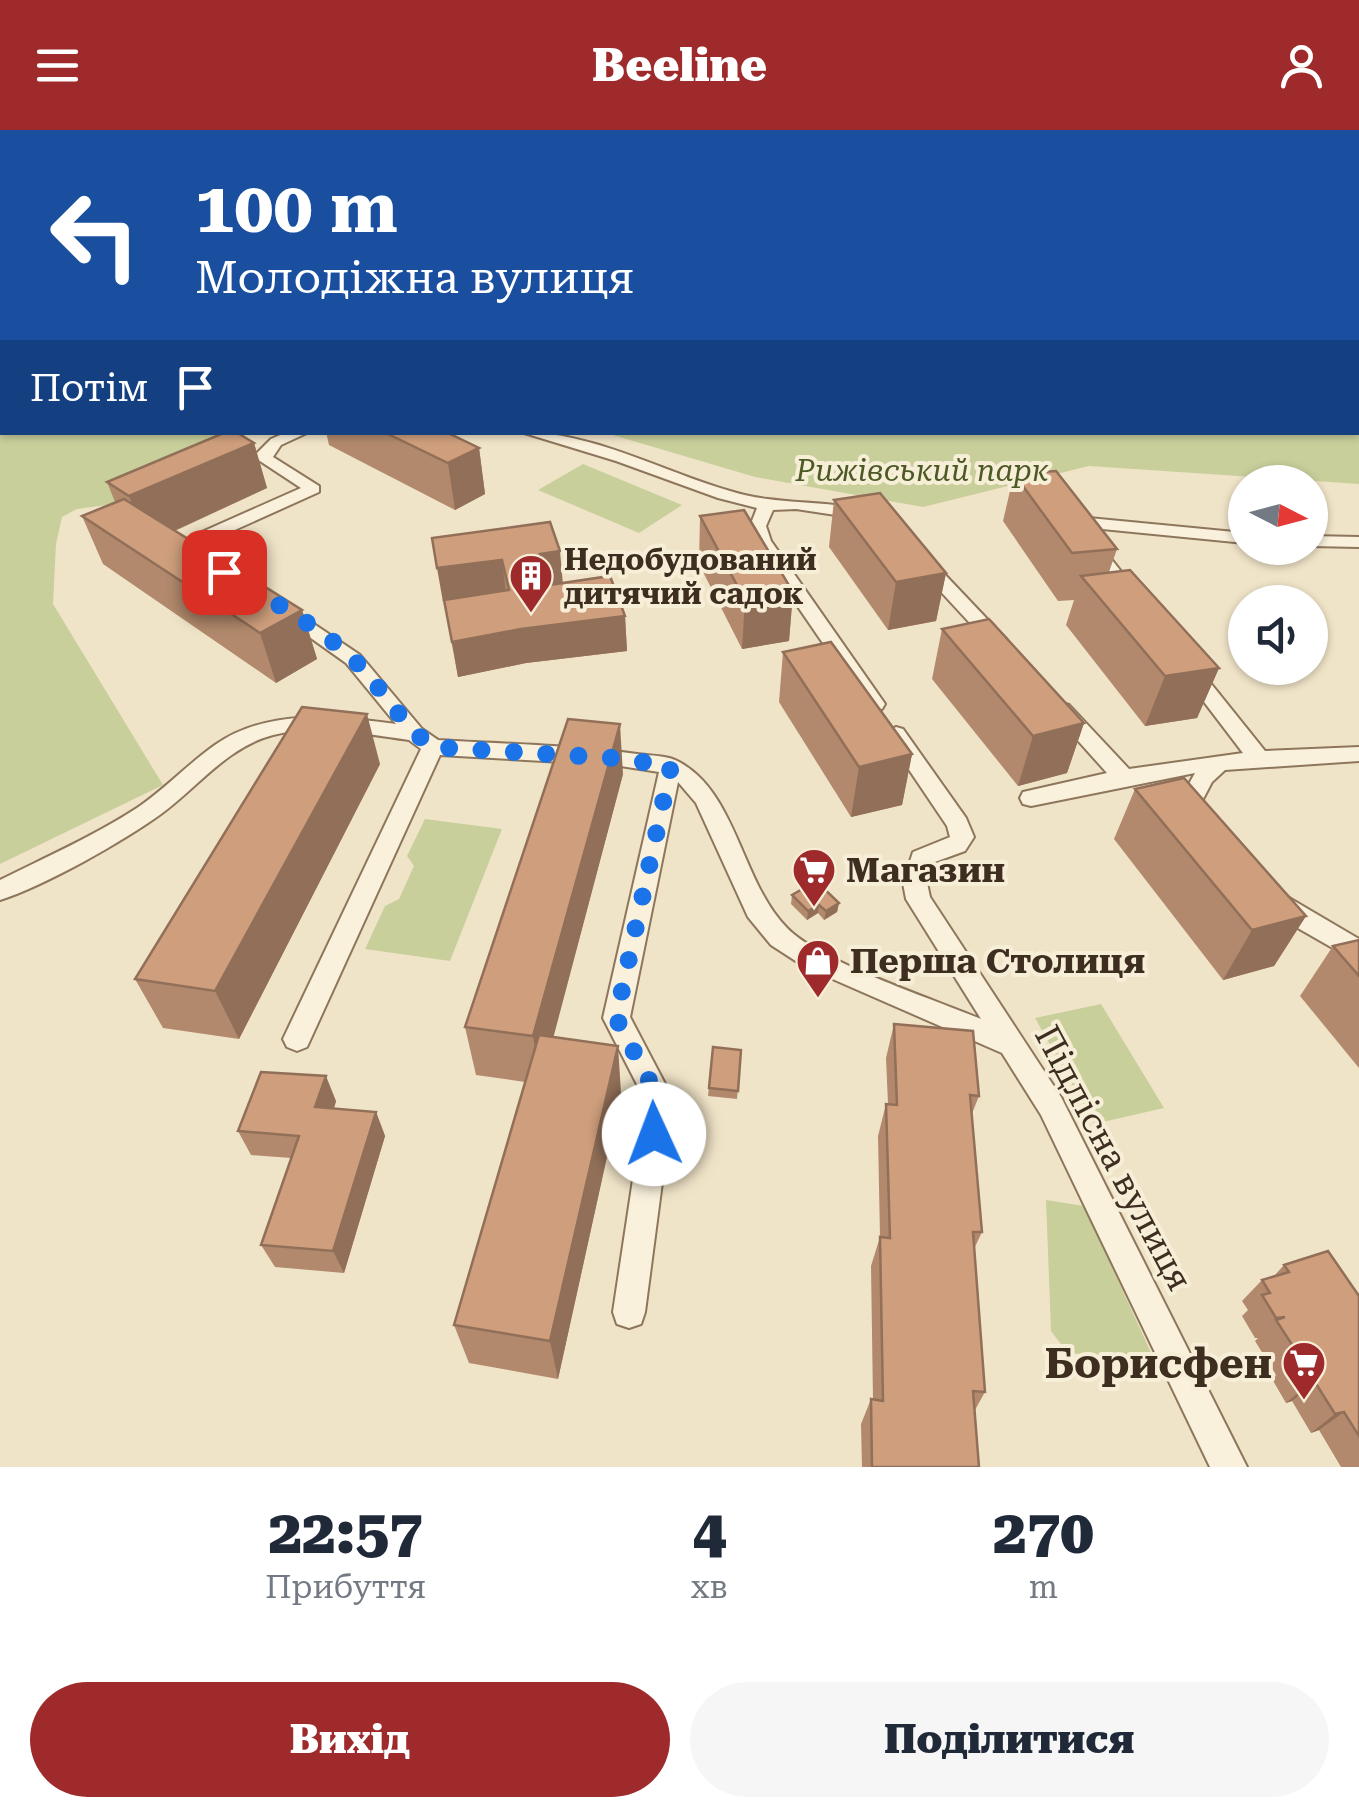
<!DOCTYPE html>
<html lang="uk">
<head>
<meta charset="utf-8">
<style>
	:root { --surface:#fff; --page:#f6f6f7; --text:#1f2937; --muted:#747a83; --accent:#9e2a2b }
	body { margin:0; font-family:"Roboto Serif",serif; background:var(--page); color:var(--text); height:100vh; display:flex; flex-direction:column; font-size:38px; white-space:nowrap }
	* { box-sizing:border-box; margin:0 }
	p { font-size:32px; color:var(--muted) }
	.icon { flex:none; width:55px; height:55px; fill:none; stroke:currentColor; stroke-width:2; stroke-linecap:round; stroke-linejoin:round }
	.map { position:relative; height:1337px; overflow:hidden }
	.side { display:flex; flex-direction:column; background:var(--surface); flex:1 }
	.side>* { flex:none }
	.banner { position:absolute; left:0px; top:0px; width:1360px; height:305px; box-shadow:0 2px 8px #0004; background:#1a4fa0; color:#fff; overflow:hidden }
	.needle { width:65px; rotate:96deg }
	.controls { position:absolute; left:1228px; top:335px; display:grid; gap:20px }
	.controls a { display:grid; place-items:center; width:100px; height:100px; border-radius:50%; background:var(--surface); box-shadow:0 2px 8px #0004; font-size:50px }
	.pin { position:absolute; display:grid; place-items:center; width:85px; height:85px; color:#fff; margin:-42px; border-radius:20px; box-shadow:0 5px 15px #0006 }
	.me { position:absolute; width:110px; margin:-55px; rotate:358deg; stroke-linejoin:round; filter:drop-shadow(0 0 8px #0008) }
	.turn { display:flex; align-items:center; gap:35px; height:210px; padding:0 30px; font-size:45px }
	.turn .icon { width:130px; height:130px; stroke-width:2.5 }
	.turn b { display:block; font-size:70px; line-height:85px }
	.then { display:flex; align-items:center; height:95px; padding:0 30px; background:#0003; gap:20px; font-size:38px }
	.eta { display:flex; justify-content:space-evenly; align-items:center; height:170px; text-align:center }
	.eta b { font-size:60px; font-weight:800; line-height:70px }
	.cta { display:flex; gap:20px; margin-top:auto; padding:20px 30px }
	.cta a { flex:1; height:115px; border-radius:60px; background:var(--accent); color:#fff; font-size:40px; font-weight:800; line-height:115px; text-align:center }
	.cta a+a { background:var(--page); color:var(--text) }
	header { display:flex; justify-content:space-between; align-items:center; height:130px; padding:0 30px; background:var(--accent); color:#fff; font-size:45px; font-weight:800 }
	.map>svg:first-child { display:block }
	.green { fill:#c9cf9b }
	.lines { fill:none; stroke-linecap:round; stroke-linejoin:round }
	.street-casing { stroke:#8d765c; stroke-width:4 }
	.street { fill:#faf1dc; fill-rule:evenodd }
	.wall { fill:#b2896c }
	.shaded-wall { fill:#916f58 }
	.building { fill:#cf9f7d; stroke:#916f58; stroke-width:2.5 }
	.route { stroke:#1a73e8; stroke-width:18; stroke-dasharray:0 32.4 }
	.labels { text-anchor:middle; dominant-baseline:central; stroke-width:8; stroke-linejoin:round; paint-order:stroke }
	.far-park-label { font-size:30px; font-style:italic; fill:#4d5a26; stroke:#f7eed8 }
	.far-poi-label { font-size:30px; font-weight:bold; fill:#3d2e20; stroke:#f7eed8; text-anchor:start }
	.poi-label { font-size:35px; font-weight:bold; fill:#3d2e20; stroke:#f7eed8; text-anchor:start }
	.street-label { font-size:35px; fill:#3d2e20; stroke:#f7eed8 }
	.near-poi-label { font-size:42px; font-weight:bold; fill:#3d2e20; stroke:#f7eed8; text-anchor:end }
</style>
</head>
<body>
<header><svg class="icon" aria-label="menu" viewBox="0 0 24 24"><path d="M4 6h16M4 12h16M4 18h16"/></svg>Beeline<svg class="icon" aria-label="person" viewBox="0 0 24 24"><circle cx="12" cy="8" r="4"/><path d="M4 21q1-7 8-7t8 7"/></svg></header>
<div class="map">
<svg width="1359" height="1337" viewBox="0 0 1359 1337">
	<rect width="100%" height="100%" fill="#f0e4c8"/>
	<g class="green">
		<polygon points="0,0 318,2 2,2 2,302 243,302 247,310 137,371 77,379 62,387 56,414 53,474 163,655 0,734"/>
		<polygon points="716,0 1359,0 1359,354 1089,336 923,377 755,347 606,303 1358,302 1358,2 711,2"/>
		<polygon points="583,334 682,375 639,403 538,360"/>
		<polygon points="425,689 502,699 450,831 365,819 385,776 399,769 414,736 407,726"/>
		<polygon points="1101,874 1164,978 1094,994 1035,888"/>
		<polygon points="1046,1070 1084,1076 1158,1238 1067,1222 1051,1201"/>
	</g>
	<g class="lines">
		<defs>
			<g id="street">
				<polygon points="335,0 348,0 350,2 338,2"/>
				<path d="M287,302H309L281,315L273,327L319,356V362L208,412L204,421L216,429V437C205,440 193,432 186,423L195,405L301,358L257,329V323L271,309Z"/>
				<path d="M521,302C593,302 661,341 730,361C774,375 822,370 868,380L870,384L862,389L796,379L773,380L766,396L771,411L885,574L882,579H868L753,411L750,396L757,378L718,368L616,331Z"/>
				<polygon points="1089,388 1245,403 1245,413 1092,398 1094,407 1141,467 1132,473 1125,471 1077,408 1073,397"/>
				<polygon points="1310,406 1359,407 1359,417 1310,416"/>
				<polygon points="925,429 931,430 1006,509 1009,513 1006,517 992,517 919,438 916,434"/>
				<path d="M284,474L360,525L422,599L438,610C504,614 571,615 637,624C651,626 669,625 681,633C737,665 742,753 787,798C820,832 933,869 981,889L906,769L903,753L913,722L950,707L947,696L885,604L896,597L903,599L966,688L974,707L965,721L932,733L927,753L930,767L1061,967L1247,1337H1210L1041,985L1002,923L805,837L771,815L748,787L696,673L678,652L630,887L673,969L645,1182L641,1194L629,1198L617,1194L613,1182L645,970L603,888L659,642L614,635L440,625L307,917L297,921L287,917L283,909L421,619L409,610C365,604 317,594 273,605C227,617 198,657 161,684C124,711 44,756 0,770V750C46,727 94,706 137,678C165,659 188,634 215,615C268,578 336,586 396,594L346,533L277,484V476Z"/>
				<polygon points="1189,533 1196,535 1265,621 1359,617 1359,631 1225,640 1212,652 1202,671 1212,684 1201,692 1193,690 1179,672 1195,643 1031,676 1023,674 1020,668 1023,662 1107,643 1055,585 1052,580 1062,573 1069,575 1129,639 1243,623 1179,539"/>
				<polygon points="1279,762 1359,809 1359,833 1289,793 1267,771 1270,764"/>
			</g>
		</defs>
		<use href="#street" class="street-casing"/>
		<use href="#street" class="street"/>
	</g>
	<g class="wall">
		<polygon points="326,302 446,302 479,318 485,364 455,380 329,315"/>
		<polygon points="254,313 267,358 175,401 302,480 317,529 276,553 103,434 82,386 115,372 107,352"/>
		<polygon points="1014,344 1117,419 1109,442 1219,538 1197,588 1145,596 1066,495 1074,470 1058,471 1003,391"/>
		<polygon points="834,370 946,443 936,491 888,500 829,417"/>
		<polygon points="700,386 793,462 789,511 742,519 699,434"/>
		<polygon points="432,408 562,453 625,486 627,521 526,533 458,547"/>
		<polygon points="942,499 1084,593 1067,643 1018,656 932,549"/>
		<polygon points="783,522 912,624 902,675 851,687 779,572"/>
		<polygon points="380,634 239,909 163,898 135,849"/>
		<polygon points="623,644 553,907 621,963 558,1249 469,1233 454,1195 525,952 476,945 465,897"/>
		<polygon points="1135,659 1306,786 1274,836 1223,850 1114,709"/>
		<polygon points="792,765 839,773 837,782 824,790 818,783 807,790 791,774"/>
		<polygon points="1359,810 1359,938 1300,866 1333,816"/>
		<polygon points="894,894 979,966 971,986 982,1102 974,1119 985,1262 975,1280 979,1337 862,1337 861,1294 871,1269 873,1270 871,1136 880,1107 878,1006 886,974 888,974 886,928"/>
		<polygon points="713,917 741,920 737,969 708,966"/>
		<polygon points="336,971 334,979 376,982 385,1006 344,1143 275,1137 261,1115 291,1028 251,1025 238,1001"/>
		<polygon points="1284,1135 1359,1166 1359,1337 1341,1337 1319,1300 1311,1303 1292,1271 1286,1273 1272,1249 1276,1245 1255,1211 1258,1208 1255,1208 1242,1186 1248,1180 1242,1171 1262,1150 1274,1146"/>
	</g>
	<g class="shaded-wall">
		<polygon points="254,313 267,358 147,413 129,366"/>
		<polygon points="479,318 485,364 455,380 448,333"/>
		<polygon points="560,421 563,455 544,458 540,424"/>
		<polygon points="502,430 506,463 443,472 437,438"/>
		<polygon points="946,443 936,491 888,500 896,452"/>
		<polygon points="793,462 789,511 742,519 745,470"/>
		<polygon points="302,480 317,529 276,553 260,503"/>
		<polygon points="625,486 627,521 526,533 458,547 452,512 521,499"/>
		<polygon points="1219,538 1197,588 1145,596 1165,546"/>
		<polygon points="367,584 380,634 239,909 215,861"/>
		<polygon points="1084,593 1067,643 1018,656 1033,606"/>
		<polygon points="620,594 623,644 541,954 533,906"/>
		<polygon points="912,624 902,675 851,687 859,637"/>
		<polygon points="839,773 837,782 824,790 826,781"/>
		<polygon points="819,775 818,783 807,790 808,781"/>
		<polygon points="1306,786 1274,836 1223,850 1252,800"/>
		<polygon points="618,916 621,963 558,1249 550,1211"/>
		<polygon points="326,946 336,971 326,1002 315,977"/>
		<polygon points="376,982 385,1006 344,1143 333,1121"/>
		<polygon points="1315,1252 1292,1271 1286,1273 1309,1254"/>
		<polygon points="1344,1282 1319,1300 1311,1303 1335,1284"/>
	</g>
	<g class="building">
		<polygon points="226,302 236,302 254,313 129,366 107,352"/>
		<polygon points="384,302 446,302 479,318 448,333"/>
		<polygon points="1056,341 1117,419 1072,423 1014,344"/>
		<polygon points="880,363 946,443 896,452 834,370"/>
		<polygon points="124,369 302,480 260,503 82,386"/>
		<polygon points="744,380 793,462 745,470 700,386"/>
		<polygon points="550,392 560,421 540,424 549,455 610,446 625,486 521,499 452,512 444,470 509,460 502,430 437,438 432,408"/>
		<polygon points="1130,440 1219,538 1165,546 1081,446"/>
		<polygon points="989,489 1084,593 1033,606 942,499"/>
		<polygon points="831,512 912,624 859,637 783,522"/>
		<polygon points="302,577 367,584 215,861 135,849"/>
		<polygon points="568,589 620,594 533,906 465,897"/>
		<polygon points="1184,648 1306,786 1252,800 1135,659"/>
		<polygon points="816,751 839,773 826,781 819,775 808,781 792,765"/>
		<polygon points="1359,810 1359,846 1333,816"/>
		<polygon points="894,894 973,901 979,966 970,965 982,1102 973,1102 985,1262 973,1261 979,1337 872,1337 871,1269 883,1271 880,1107 890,1108 886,974 897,975"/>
		<polygon points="539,905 618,916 550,1211 454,1195"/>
		<polygon points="713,917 741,920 738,961 709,958"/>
		<polygon points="261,942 326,946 315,977 376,982 333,1121 261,1115 299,1006 238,1001"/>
		<polygon points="1328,1121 1359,1166 1359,1306 1344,1282 1335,1284 1315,1252 1309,1254 1294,1230 1300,1227 1276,1190 1285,1187 1276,1188 1262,1165 1270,1163 1262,1150 1289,1142 1284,1135"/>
	</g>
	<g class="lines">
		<path class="route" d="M224,442C267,469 317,494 354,530C382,557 400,593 432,617L614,628L671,636L616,888L659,969L654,1004"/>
	</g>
	<defs>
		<symbol id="building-pin" viewBox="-11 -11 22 30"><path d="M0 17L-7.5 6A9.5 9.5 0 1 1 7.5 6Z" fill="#9e2a2b" stroke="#f7eed8"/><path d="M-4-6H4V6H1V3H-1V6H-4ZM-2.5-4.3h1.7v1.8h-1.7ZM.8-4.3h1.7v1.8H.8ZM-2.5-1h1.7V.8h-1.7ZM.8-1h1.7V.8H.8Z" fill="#fff"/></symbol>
		<symbol id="supermarket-pin" viewBox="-11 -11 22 30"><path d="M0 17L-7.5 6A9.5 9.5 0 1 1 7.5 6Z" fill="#9e2a2b" stroke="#f7eed8"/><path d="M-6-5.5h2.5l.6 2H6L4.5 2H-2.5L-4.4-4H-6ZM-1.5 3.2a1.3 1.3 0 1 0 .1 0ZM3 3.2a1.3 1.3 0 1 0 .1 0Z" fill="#fff"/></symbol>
		<symbol id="shop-pin" viewBox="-11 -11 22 30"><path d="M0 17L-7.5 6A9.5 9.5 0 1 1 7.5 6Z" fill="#9e2a2b" stroke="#f7eed8"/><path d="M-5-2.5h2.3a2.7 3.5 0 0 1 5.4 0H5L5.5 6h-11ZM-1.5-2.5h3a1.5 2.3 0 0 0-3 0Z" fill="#fff"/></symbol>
	</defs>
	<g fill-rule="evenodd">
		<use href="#building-pin" x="506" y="421" width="50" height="68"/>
		<use href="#supermarket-pin" x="789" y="715" width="50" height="68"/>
		<use href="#shop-pin" x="793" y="806" width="50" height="68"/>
		<use href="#supermarket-pin" x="1279" y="1208" width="50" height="68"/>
	</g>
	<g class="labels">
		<g class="far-park-label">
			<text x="922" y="340">Рижівський парк</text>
		</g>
		<g class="far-poi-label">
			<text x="564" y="429">Недобудований<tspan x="564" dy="34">дитячий садок</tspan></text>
		</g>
		<g class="poi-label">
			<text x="846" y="740">Магазин</text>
			<text x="850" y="831">Перша Столиця</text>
		</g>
		<g class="street-label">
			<text transform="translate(1113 1028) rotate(62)">Підлісна вулиця</text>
		</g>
		<g class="near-poi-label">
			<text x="1272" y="1233">Борисфен</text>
		</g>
	</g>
</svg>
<div class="controls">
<a><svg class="needle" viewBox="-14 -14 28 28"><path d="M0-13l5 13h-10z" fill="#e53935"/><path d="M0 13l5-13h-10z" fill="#747a83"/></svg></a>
<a><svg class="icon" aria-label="sound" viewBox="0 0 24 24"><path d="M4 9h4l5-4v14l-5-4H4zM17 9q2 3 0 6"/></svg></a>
</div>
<div class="pin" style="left:224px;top:442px;background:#d93025"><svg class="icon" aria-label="arrive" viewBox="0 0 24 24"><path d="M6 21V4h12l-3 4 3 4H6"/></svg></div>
<svg class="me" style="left:654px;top:1004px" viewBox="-20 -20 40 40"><circle r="19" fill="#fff"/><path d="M0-13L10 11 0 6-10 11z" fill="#1a73e8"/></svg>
<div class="banner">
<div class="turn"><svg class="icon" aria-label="left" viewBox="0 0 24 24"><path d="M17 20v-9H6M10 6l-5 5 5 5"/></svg><div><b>100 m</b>Молодіжна вулиця</div></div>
<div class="then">Потім<svg class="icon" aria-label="arrive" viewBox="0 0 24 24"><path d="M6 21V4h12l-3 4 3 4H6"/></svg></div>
</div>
</div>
<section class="side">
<div class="eta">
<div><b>22:57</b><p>Прибуття</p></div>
<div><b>4</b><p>хв</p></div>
<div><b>270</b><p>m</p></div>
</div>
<div class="cta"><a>Вихід</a><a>Поділитися</a></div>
</section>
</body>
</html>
